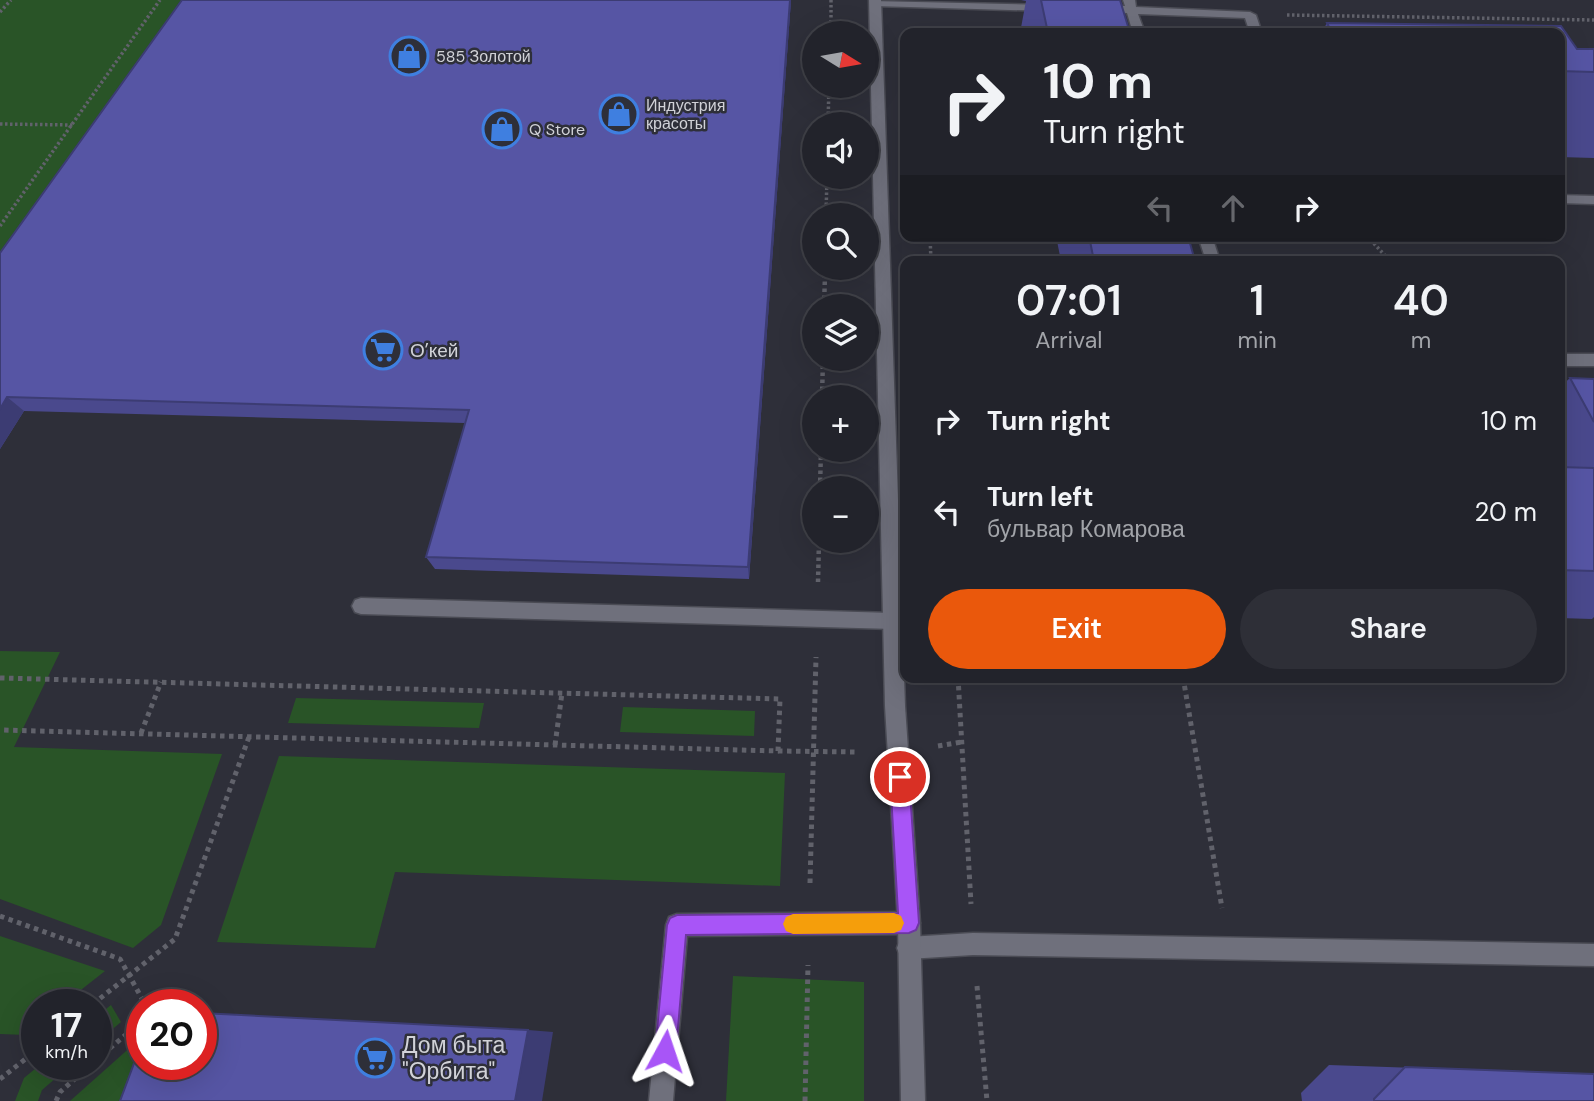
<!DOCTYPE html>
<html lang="en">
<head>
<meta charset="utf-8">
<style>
	:root { --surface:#22232b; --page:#2e2f37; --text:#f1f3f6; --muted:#a2a4a9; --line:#3f4047; --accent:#ea580c }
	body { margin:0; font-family:"DM Sans",sans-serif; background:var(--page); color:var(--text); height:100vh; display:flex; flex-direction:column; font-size:26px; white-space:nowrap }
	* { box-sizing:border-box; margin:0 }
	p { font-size:23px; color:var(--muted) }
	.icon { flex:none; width:38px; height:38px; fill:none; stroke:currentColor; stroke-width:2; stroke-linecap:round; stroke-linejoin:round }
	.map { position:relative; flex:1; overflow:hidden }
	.drawer { position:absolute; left:900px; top:256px; width:665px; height:427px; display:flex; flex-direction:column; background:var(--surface); border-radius:14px; box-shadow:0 7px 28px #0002,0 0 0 2px var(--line) }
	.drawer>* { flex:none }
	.banner { position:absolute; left:900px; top:28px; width:665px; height:214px; border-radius:14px; box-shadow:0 7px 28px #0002,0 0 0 2px var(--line); background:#22232b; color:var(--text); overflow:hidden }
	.needle { width:46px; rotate:101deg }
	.tools { position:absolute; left:802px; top:21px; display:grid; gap:14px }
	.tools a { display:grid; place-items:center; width:77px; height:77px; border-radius:50%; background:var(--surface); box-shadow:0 7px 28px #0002,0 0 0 2px var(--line); font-size:35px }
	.speed { position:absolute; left:21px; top:989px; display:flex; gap:14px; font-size:35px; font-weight:700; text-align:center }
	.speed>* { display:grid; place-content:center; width:91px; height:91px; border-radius:50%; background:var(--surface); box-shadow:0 7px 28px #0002,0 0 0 2px var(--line); line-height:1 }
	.speed small { font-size:18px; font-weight:400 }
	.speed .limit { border:10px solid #d22; background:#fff; color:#111 }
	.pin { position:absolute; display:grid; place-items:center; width:60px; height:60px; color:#fff; margin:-30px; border:4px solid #fff; border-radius:50%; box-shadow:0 2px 7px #0007 }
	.me { position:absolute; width:77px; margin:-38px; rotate:5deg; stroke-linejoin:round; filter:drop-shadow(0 0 5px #0008) }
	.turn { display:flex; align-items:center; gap:24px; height:147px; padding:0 28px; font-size:32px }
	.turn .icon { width:91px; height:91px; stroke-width:2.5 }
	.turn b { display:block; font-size:49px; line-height:60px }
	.lanes { display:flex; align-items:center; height:66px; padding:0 28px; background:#0003; justify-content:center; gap:35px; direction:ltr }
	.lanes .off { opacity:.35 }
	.eta { display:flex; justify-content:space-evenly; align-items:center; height:119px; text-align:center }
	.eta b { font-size:42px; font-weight:600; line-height:49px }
	.cta { display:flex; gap:14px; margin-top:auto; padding:14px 28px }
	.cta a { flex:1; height:80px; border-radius:42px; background:var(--accent); color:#fff; font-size:28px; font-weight:600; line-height:80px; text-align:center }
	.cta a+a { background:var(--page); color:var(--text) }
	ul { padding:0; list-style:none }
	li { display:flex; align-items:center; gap:21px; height:91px; padding:0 28px }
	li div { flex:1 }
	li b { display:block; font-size:26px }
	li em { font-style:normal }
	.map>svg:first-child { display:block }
	.green { fill:#295427 }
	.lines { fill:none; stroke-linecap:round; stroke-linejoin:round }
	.lane-casing { stroke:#4a4b54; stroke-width:3 }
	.secondary-casing { stroke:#4a4b54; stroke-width:3 }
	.path-far2 { stroke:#61626b; stroke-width:3.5; stroke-dasharray:2.5 2.5; stroke-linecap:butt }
	.path-far1 { stroke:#61626b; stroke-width:4.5; stroke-dasharray:3.5 3.5; stroke-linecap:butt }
	.path { stroke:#61626b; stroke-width:5; stroke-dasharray:4.5 4.5; stroke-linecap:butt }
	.lane { fill:#6f707c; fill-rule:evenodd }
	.secondary { fill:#6f707c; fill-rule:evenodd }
	.wall { fill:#4a498d }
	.shaded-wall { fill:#3c3c73 }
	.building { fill:#5655a4; stroke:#3c3c73; stroke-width:2 }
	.route { fill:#a855f7; stroke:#6d37a1; stroke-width:2 }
	.slow { fill:#f59e0b }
	.labels { text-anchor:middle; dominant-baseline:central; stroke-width:5; stroke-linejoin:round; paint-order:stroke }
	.far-poi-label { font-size:16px; fill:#d1d2d8; stroke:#2e2f39; text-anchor:start }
	.poi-label { font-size:19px; fill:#d1d2d8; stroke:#2e2f39; text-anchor:start }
	.near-poi-label { font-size:23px; fill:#d1d2d8; stroke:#2e2f39; text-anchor:start }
</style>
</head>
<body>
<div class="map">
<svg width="1594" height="1101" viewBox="0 0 1594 1101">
	<rect width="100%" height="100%" fill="#2e2f39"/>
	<g class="green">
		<polygon points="0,0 184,0 0,266"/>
		<polygon points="0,651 60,652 14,747 222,754 161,925 133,948 0,899"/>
		<polygon points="296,698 484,703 479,728 288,723"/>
		<polygon points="623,707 755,711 754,736 620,732"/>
		<polygon points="279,756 785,773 780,886 395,872 375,948 217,942"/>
		<polygon points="0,936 105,971 63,1004 37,1004 37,1026 26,1035 0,1034"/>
		<polygon points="733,976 864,982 864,1101 726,1101"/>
		<polygon points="111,1005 121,1022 96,1043 96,1017"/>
		<polygon points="134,1044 142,1045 144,1101 70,1101"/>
		<polygon points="41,1064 72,1064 42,1090 38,1101 15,1101 24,1078"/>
	</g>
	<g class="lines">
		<defs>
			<g id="lane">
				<polygon points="1123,0 1135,0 1136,7 1250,12 1256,15 1262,33 1250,33 1245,18 1138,14 1145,33 1133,33 1127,13 1099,12 1093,9 1099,6 1125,6"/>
				<polygon points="871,1 1047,5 1053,8 1047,11 875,6 871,5"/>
				<polygon points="1559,195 1594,196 1594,204 1559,203"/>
				<polygon points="1198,236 1212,236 1220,261 1206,261"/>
				<rect x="1559" y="354" width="35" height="12"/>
				<polygon points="361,598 893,613 899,615 902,621 899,627 893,629 361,614 355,612 352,606 355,600"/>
				<polygon points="909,912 917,915 920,923 917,931 909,934 687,936 673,1101 649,1101 666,925 669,917 677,914"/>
				<polygon points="973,933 1594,944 1594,966 973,955 908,959 900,956 897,948 900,940 908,937"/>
			</g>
			<polygon id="secondary" points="869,0 881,0 905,706 920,923 925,1101 901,1101 898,923 885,706"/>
		</defs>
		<use href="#lane" class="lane-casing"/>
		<use href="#secondary" class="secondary-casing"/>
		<g class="path-far2">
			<polyline points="831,0 831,33"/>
			<polyline points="0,12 11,0"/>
			<polyline points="1287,15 1594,20"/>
			<polyline points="0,124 73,125"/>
			<polyline points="828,124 829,86"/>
			<polyline points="826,215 827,177"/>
			<polyline points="0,226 160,0"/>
			<polyline points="930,236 931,261"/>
			<polyline points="1367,236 1390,261"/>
			<polyline points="825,278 825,268"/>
		</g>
		<g class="path-far1">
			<polyline points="824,306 825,276"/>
			<polyline points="822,397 823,359"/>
			<polyline points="820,488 821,450"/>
			<polyline points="818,582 819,541"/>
		</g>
		<g class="path">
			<polyline points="958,677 971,904"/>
			<polyline points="1183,677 1222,908"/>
			<polyline points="0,678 780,699 778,751 0,730"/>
			<polyline points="141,733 161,682"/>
			<polyline points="555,745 562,693"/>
			<polyline points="938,746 962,742"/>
			<polyline points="778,751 857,752"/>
			<polyline points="810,883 816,657"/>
			<polyline points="0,916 120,959 145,1004"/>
			<polyline points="977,986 987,1101"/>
			<polyline points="93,1004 175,939 249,737"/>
			<polyline points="96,1060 142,1021"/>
			<polyline points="0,1079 37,1050"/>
			<polyline points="56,1101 60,1092 92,1064"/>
			<polyline points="805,1101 808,965"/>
		</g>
		<use href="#lane" class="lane"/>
		<use href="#secondary" class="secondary"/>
	</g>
	<g class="wall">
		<polygon points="791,0 749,579 435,569 426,557 465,423 24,411 0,449 0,253"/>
		<polygon points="1021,0 1120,0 1130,33 1020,33 1026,1"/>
		<polygon points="1327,23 1561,26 1577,49 1594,49 1594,158 1559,157 1559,33 1321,33"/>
		<polygon points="1056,236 1188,236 1195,261 1061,261"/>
		<polygon points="1570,378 1594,379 1594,617 1592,619 1559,618 1559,388"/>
		<polygon points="1329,1065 1594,1074 1594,1101 1302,1101 1301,1093"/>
	</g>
	<g class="shaded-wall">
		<polygon points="790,0 791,0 749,579 748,567"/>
		<polygon points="7,397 24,411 0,449 0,409"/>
		<polygon points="528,1030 553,1032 542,1101 515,1101"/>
	</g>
	<g class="building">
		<polygon points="182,0 790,0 748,567 426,557 469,410 7,397 0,409 0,253"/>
		<polygon points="1041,0 1120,0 1130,33 1048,33"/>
		<polygon points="1327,23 1561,26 1577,49 1594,49 1594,72 1559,71 1559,33 1332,33"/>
		<polygon points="1089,236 1188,236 1195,261 1094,261"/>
		<polygon points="1570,378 1594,379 1594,422"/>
		<polygon points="1559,467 1594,468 1594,571 1559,570"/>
		<polygon points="201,1013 528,1030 515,1101 120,1101 142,1042 142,1064 201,1064"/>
		<polygon points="1405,1067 1594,1074 1594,1101 1374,1101 1374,1099"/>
	</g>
	<polygon class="route" points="900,768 906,771 909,777 919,923 916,930 909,933 686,935 676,1051 673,1058 665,1061 658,1058 655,1051 667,925 670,918 677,915 898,913 890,777 893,771"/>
	<polygon class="slow" points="894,913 901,916 904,923 901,930 894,933 793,934 786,931 783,924 786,917 793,914"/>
	<defs>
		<symbol id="shop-ring" viewBox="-11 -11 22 22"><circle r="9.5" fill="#2e2f39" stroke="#3f7fe0" stroke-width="1.5"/><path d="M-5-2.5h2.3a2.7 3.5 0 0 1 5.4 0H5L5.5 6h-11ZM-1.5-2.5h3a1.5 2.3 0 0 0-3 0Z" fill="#3f7fe0"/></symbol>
		<symbol id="supermarket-ring" viewBox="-11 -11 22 22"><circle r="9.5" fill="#2e2f39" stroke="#3f7fe0" stroke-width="1.5"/><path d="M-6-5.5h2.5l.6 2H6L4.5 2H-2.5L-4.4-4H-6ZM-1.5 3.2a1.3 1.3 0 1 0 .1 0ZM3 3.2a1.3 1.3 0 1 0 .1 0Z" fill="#3f7fe0"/></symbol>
	</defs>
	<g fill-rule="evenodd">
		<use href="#shop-ring" x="387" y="34" width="44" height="44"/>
		<use href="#shop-ring" x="597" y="92" width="44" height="44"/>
		<use href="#shop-ring" x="480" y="107" width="44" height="44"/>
		<use href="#supermarket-ring" x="361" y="328" width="44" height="44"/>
		<use href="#supermarket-ring" x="353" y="1036" width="44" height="44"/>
	</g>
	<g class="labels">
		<g class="far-poi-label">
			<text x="436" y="56">585 Золотой</text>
			<text x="646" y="105">Индустрия<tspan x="646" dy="18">красоты</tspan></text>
			<text x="529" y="129">Q Store</text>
		</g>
		<g class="poi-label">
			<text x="410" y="350">О’кей</text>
		</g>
		<g class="near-poi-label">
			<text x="402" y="1045">Дом быта<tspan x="402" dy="26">"Орбита"</tspan></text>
		</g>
	</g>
</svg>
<div class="tools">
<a><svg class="needle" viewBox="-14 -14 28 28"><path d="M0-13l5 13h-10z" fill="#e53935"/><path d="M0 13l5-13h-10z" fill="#a2a4a9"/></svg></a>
<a><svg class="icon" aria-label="sound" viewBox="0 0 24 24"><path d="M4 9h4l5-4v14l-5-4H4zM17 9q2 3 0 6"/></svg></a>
<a><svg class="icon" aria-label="search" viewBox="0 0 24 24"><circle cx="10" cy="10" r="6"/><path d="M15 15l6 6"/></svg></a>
<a><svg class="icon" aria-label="layers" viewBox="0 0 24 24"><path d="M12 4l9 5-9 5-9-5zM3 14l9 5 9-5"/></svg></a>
<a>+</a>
<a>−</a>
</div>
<div class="speed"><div>17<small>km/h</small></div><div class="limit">20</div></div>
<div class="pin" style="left:900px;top:777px;background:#d93025"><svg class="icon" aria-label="arrive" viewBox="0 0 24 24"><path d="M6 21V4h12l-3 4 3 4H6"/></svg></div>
<svg class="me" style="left:665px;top:1051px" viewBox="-20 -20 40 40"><path d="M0-17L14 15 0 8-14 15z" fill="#a855f7" stroke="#fff" stroke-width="4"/></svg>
<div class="banner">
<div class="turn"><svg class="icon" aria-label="right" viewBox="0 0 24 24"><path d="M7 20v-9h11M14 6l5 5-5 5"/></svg><div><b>10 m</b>Turn right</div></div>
<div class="lanes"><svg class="icon off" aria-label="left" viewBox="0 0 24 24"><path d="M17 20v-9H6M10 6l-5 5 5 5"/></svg><svg class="icon off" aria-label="ahead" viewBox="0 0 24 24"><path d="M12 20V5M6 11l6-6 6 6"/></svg><svg class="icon" aria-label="right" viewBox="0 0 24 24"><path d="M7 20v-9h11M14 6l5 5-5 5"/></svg></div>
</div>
<section class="drawer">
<div class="eta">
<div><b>07:01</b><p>Arrival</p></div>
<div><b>1</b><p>min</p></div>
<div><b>40</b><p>m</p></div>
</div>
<ul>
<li><svg class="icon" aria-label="right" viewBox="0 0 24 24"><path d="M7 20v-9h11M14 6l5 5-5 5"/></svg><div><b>Turn right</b></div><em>10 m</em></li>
<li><svg class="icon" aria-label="left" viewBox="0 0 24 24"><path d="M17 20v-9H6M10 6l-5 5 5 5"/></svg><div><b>Turn left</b><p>бульвар Комарова</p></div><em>20 m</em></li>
</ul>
<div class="cta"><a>Exit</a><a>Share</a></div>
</section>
</div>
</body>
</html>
